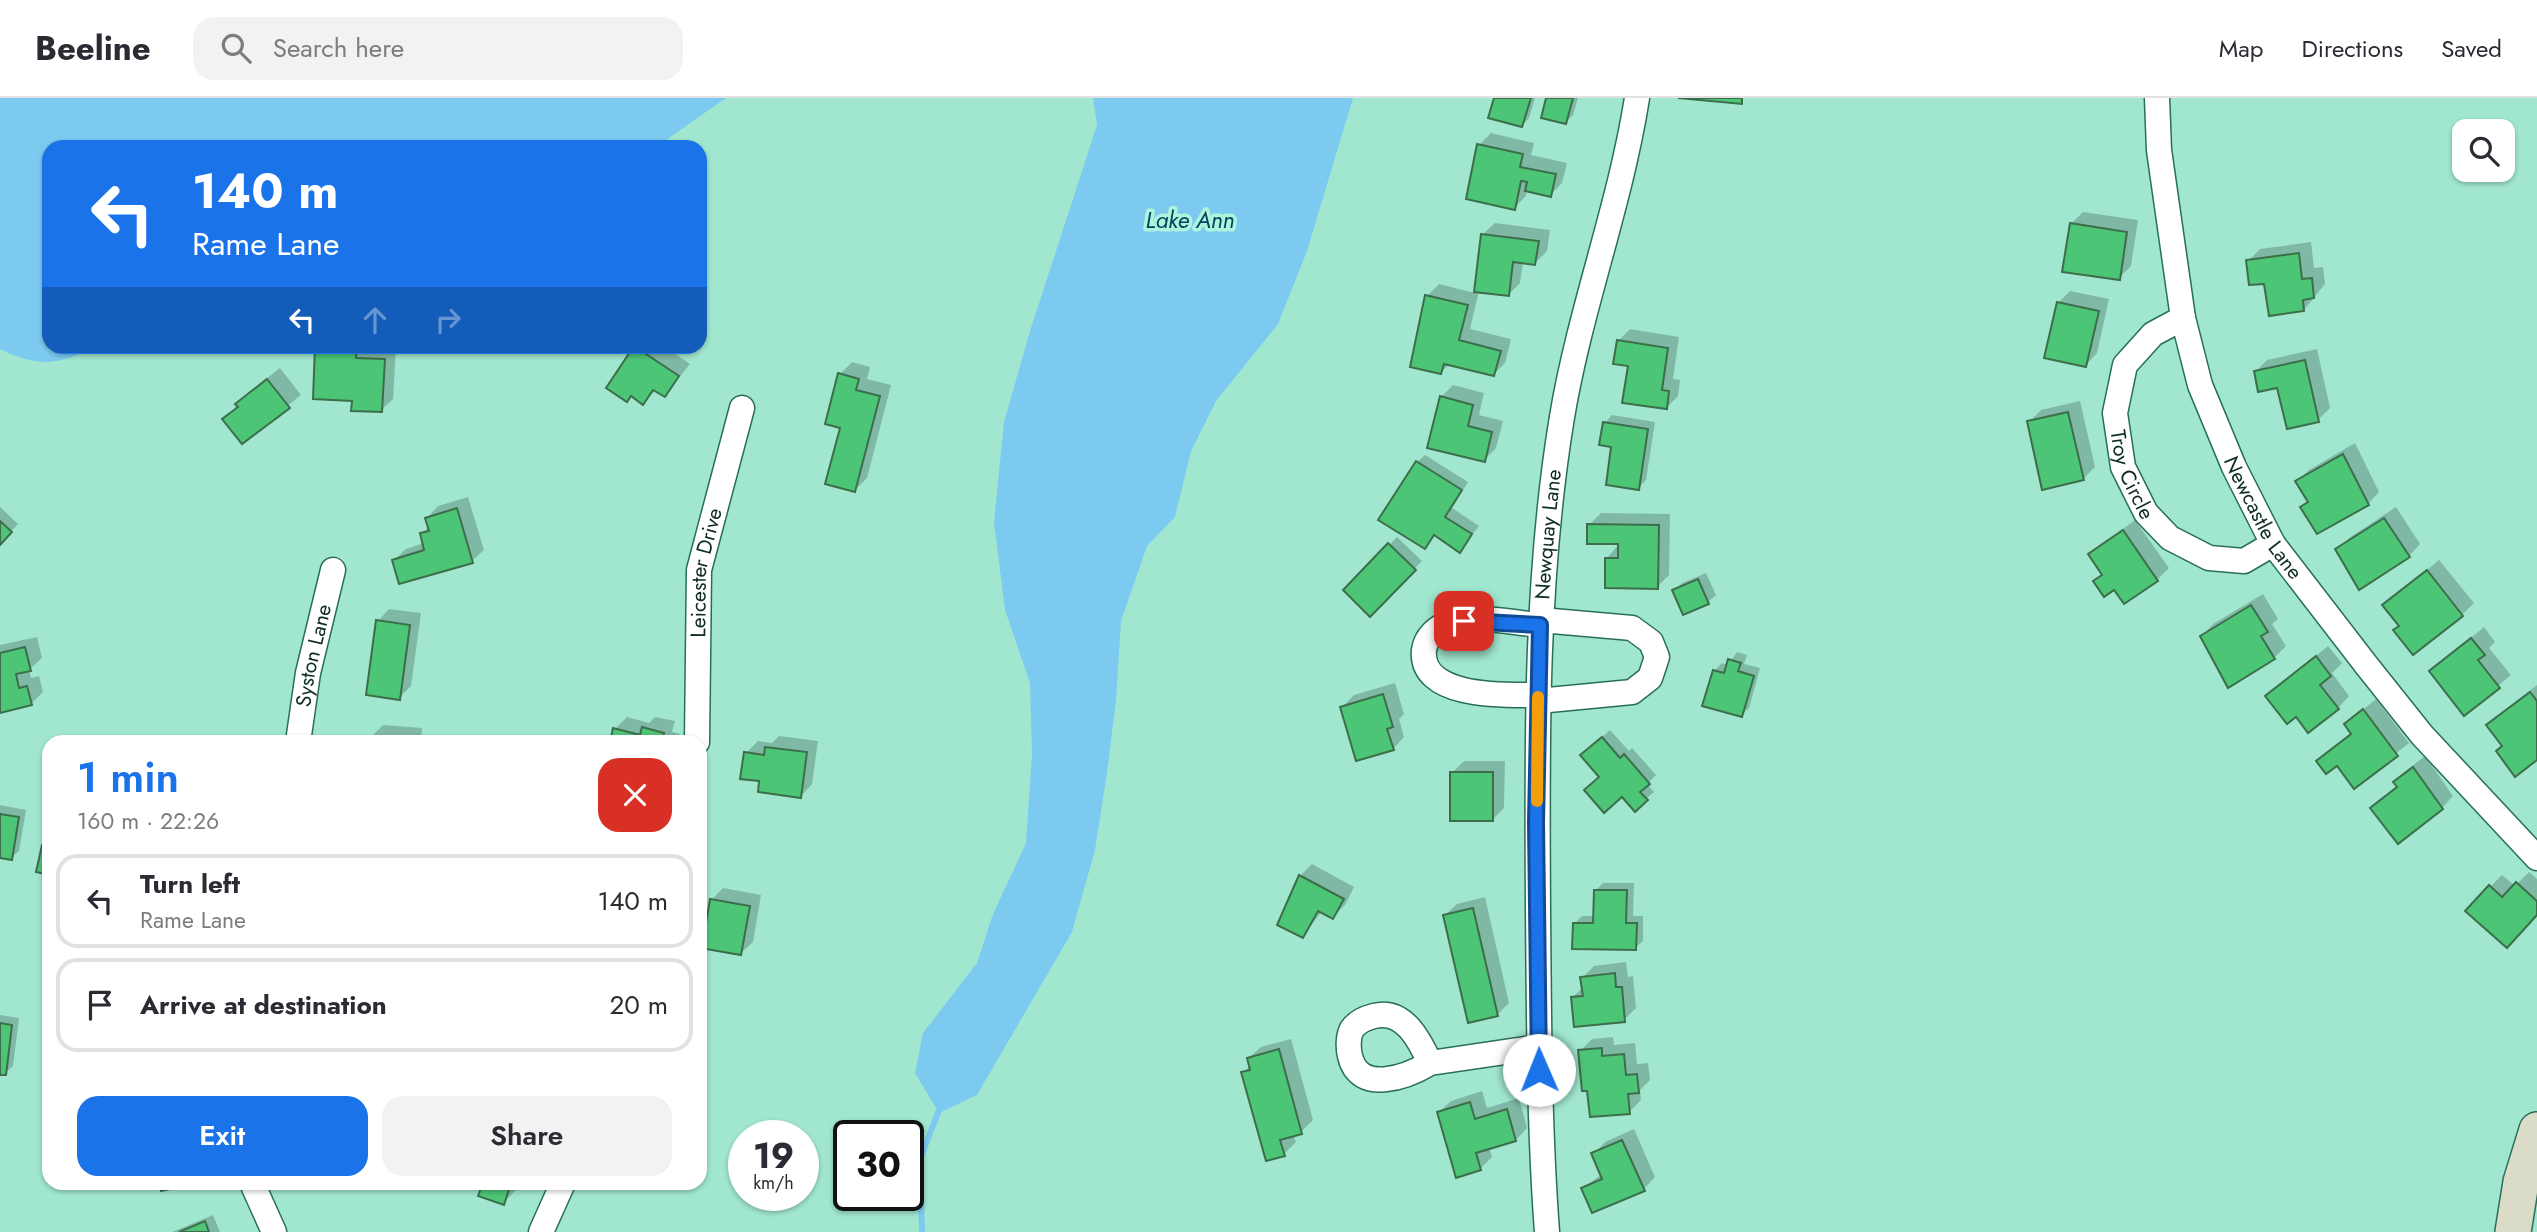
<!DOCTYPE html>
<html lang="en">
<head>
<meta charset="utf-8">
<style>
	:root { --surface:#fff; --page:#f2f2f3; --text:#2b2b33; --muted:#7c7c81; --line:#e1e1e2; --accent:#1a73e8 }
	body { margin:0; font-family:Jost,sans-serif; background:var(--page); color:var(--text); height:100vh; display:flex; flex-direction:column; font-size:26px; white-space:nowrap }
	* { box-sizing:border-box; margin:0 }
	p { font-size:23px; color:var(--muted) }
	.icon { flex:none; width:38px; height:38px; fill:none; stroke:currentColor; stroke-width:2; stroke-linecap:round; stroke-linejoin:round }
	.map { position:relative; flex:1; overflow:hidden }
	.panel { position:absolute; left:42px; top:637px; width:665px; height:455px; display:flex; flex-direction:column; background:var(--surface); border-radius:21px; box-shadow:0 2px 5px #0004 }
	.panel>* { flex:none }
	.banner { position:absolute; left:42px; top:42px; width:665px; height:214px; border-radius:21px; box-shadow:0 2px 5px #0004; background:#1a73e8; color:#fff; overflow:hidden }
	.fabs { position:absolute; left:2452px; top:21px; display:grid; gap:14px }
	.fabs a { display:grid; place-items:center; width:63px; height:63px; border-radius:14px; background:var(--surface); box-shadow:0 2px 5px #0004; font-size:35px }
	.speed { position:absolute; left:728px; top:1022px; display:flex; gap:14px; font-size:35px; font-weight:700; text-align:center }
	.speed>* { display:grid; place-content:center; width:91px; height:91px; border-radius:50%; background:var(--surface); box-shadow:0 2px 5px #0004; line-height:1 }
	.speed small { font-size:18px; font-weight:400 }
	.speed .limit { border:4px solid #111; border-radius:10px; background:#fff; color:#111 }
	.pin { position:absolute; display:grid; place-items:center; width:60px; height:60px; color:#fff; margin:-30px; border-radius:14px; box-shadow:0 4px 10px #0006 }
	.me { position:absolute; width:77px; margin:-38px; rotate:359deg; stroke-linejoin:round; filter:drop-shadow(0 0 5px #0008) }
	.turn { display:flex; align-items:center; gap:24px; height:147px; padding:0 35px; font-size:32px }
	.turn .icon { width:91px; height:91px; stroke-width:2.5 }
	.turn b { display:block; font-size:49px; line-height:60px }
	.lanes { display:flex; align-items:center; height:66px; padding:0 35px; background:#0003; justify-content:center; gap:35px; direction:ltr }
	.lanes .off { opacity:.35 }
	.round { display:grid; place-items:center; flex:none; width:74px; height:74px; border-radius:21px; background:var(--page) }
	.summary { display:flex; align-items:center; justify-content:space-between; height:119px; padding:0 35px }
	h1 { font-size:42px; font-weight:600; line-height:52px; color:var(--accent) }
	.primary-button { display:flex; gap:14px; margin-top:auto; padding:14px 35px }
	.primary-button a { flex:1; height:80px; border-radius:21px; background:var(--accent); color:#fff; font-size:28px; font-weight:600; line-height:80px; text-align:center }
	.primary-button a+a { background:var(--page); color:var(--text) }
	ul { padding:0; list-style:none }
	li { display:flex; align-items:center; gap:21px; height:94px; margin:0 14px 10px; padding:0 21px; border:4px solid var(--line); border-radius:21px }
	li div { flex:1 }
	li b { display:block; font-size:26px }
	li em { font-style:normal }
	header { display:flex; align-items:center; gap:42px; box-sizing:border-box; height:98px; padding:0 35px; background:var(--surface); border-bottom:2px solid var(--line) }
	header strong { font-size:33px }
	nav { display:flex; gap:38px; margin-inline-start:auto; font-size:24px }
	.search { width:490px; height:63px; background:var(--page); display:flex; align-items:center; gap:18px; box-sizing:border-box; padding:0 24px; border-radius:21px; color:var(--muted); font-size:26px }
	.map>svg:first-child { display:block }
	.water { fill:#7dcaf1 }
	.shadow { fill:#0003 }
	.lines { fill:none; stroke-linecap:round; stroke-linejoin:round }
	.stream { stroke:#7dcaf1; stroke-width:6 }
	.building { fill:#4dc576; stroke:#3d6e4b; stroke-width:2 }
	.street-casing { stroke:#286e5b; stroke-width:27 }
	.secondary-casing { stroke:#286e5b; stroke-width:38 }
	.street { stroke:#fff; stroke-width:24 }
	.secondary { stroke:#dbdcc8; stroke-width:35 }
	.route-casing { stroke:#114b97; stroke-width:18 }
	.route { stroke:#1a73e8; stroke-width:12 }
	.slow { stroke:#f59e0b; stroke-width:12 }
	.labels { text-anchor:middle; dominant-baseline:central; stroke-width:7; stroke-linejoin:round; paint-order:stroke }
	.street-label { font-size:21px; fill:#0f2d24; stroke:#aef4dd }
	.water-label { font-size:23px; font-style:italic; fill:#00445e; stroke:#aef4dd }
</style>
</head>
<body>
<header>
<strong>Beeline</strong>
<div class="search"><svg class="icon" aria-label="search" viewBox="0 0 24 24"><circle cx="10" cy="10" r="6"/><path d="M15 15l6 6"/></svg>Search here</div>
<nav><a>Map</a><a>Directions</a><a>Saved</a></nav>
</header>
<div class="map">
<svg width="2537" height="1134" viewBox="0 0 2537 1134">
	<rect width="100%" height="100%" fill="#a1e7d0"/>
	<g class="water">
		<path d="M0,0H726L656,49H49V248L94,249C59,268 36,269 0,251Z"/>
		<polygon points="1093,0 1353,0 1307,153 1278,226 1216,303 1191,353 1175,419 1147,448 1121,523 1116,602 1107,675 1095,752 1072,834 977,997 939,1015 915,975 923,935 977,865 993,816 1026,745 1032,656 1030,585 1005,512 994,424 1004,324 1030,233 1097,27"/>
	</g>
	<g class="shadow">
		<polygon points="1497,0 1535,0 1529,20 1522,28"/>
		<polygon points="1548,0 1578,0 1573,17 1566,24"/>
		<polygon points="1491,35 1534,45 1531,57 1567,65 1562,85 1550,97 1527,92 1526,98 1514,110 1479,47"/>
		<polygon points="2083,114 2138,122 2131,168 2119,180 2071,126"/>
		<polygon points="1495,125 1550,132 1547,153 1535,165 1523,164 1520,185 1508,197 1479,193 1470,231 1511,241 1505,265 1494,276 1450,266 1441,274 1413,254 1427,198 1439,186 1475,195 1483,136"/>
		<polygon points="2311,144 2314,170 2323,169 2325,186 2304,212 2266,184 2248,163 2260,151"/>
		<polygon points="2070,193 2109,201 2097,255 2086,267 2058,205"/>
		<polygon points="1630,231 1679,239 1673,281 1680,282 1678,298 1666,310 1630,267 1618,243"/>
		<polygon points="317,248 396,250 393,301 381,312 354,301"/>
		<polygon points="636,248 664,248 690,266 665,297 655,293 643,304 632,296 608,290"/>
		<polygon points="2317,251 2330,310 2318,322 2278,288 2255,274 2267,262"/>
		<polygon points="852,264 870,269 867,281 891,287 867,380 855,392 842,329 840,276"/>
		<polygon points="280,270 301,297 242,344 225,321 249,294"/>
		<polygon points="1453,287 1484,295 1479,317 1503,323 1496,350 1484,362 1441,299"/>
		<polygon points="2080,303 2095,369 2083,381 2029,324 2041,312"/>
		<polygon points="1612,317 1655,324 1646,382 1638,390 1605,325"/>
		<polygon points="2355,345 2379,394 2368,406 2303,409 2309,403 2297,383 2309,372"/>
		<polygon points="1425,357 1468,384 1452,410 1479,428 1460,452 1435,436 1425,449 1417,364"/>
		<polygon points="468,399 484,452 472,463 394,462 406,451 424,445 422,436 429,428 427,420 438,408"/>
		<polygon points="0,409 18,426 0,445"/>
		<polygon points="2396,409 2420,446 2409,458 2337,452 2349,440"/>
		<polygon points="1601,415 1670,416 1669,477 1657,489 1607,460 1620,445 1589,427"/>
		<polygon points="2135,422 2169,470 2157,482 2103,476 2090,456"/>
		<polygon points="1397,439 1422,463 1370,516 1345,492"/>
		<polygon points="2439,462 2474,505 2462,517 2400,527 2385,507"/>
		<polygon points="1706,475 1716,497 1708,504 1674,493 1682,485"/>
		<polygon points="2263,496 2278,521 2272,526 2286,548 2274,560 2202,538 2213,526"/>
		<polygon points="389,511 421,515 411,588 399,600 378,523"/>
		<polygon points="2484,529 2495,544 2489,550 2511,577 2465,616 2431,573"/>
		<polygon points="37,539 42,560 29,572 31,580 39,578 43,594 31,606 0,613 0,547"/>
		<polygon points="2328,548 2342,565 2332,575 2349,598 2338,610 2296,616 2267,598"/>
		<polygon points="1737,554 1747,557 1744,566 1760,570 1749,610 1741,617 1714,573 1722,565 1728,567"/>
		<polygon points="1395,585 1404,616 1399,621 1404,639 1393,651 1342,609 1354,597"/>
		<polygon points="2537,587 2537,660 2504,648 2488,627"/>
		<polygon points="2376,601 2409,645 2355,688 2337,665 2319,663 2352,635 2346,626"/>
		<polygon points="627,619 649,625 655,619 675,623 672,634 680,636 678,644 612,644 615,631"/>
		<polygon points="383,627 422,630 421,644 370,644 371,639"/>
		<polygon points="1610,632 1629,653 1632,650 1656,677 1647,686 1654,694 1646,701 1601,679 1590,650"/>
		<polygon points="779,638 818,643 812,686 801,698 761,682 746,655 758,643 772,645"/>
		<polygon points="2425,658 2453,698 2442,710 2372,710 2398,687 2395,684 2407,672"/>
		<polygon points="1464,663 1505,663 1504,710 1492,722 1452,675"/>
		<polygon points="0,707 26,712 19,753 11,760 0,758"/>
		<polygon points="1312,766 1354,789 1345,807 1333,819 1322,813 1303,838 1300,778"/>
		<polygon points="2529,774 2537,781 2537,815 2518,836 2490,789 2502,777 2515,788"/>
		<polygon points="1603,785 1634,785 1633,818 1643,818 1643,843 1635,850 1575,825 1582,818 1595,818 1596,792"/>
		<polygon points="723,790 761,797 753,844 741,855 700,848 700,813 710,812 711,802"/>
		<polygon points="1485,799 1509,905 1497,917 1445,817 1457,806"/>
		<polygon points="1626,864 1628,879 1633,878 1636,910 1624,922 1572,900 1583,889 1582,880 1594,868"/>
		<polygon points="0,917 19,920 13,968 5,975 0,975"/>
		<polygon points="1613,939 1614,947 1635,945 1637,966 1648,965 1650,982 1640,992 1641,1002 1629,1014 1589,991 1580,953 1592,941"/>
		<polygon points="1291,941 1313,1022 1301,1034 1293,1036 1296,1044 1284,1056 1243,975 1251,967 1249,960 1261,949"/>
		<polygon points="1482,993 1487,1010 1519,1000 1527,1030 1516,1042 1489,1049 1492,1059 1480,1071 1439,1014 1451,1003"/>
		<polygon points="1634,1031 1655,1079 1644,1091 1583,1090 1602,1076 1594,1056 1605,1044"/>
		<polygon points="471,1085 518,1085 515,1093 503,1105 483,1089"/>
		<polygon points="213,1117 220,1134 172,1134"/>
	</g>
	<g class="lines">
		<polyline class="stream" points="922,1134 920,1061 941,1007"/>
	</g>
	<g class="building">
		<polygon points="1494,0 1531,0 1522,29 1488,20"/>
		<polygon points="1546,0 1573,0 1566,26 1541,20"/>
		<polygon points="1678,0 1742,0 1742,6"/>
		<polygon points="1477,46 1523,56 1520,69 1556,76 1551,99 1525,93 1527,84 1521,83 1515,112 1466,101"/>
		<polygon points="2070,125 2127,134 2120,182 2062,174"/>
		<polygon points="1481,136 1539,143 1535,167 1513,164 1509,198 1474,194"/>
		<polygon points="2299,155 2302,181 2312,180 2314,200 2303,202 2304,213 2269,218 2264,186 2249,187 2246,162"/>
		<polygon points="1425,197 1468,207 1459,242 1501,253 1494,278 1444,266 1441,276 1410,269"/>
		<polygon points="2057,204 2099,213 2086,269 2044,260"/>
		<polygon points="1617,242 1668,250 1662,292 1669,293 1667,311 1622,305 1628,268 1613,266"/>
		<polygon points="315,248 357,248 356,260 385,261 382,314 351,313 352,303 313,301"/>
		<polygon points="634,248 679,278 665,299 653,292 643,307 631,298 627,304 606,290"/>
		<polygon points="2305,262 2319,324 2287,331 2277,290 2258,294 2254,273"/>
		<polygon points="838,275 859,281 856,292 880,298 855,394 825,386 840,330 825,326"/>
		<polygon points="267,281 290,310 242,346 222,321 238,309 235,306"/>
		<polygon points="1440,298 1473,307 1468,328 1492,334 1485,364 1427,350"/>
		<polygon points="2068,314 2084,382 2042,392 2027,323"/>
		<polygon points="1603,324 1648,331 1639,392 1606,387 1611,349 1599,347"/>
		<polygon points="2343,356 2369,407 2317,436 2300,409 2308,404 2295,383"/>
		<polygon points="1416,363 1462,392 1445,419 1472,436 1460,455 1434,437 1425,451 1378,422"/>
		<polygon points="457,410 473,465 399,486 392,462 424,452 420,435 429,433 425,420"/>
		<polygon points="2384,420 2410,459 2359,492 2335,451"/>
		<polygon points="0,423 12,434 0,447"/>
		<polygon points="1587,426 1659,427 1658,491 1605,490 1605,460 1618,460 1618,446 1587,446"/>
		<polygon points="2123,432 2158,483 2124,506 2114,492 2104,499 2093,483 2102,477 2088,456"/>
		<polygon points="1388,445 1416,472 1370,519 1343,492"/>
		<polygon points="2427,472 2463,518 2413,557 2393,532 2399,528 2382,507"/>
		<polygon points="1698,481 1709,506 1683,517 1672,492"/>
		<polygon points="2251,507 2268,534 2261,538 2275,561 2228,590 2200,538"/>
		<polygon points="376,522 410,527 400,602 366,597"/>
		<polygon points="2471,540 2485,557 2478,562 2500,590 2464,618 2429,573"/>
		<polygon points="25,549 31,573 16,576 19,590 27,588 32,607 0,615 0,555"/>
		<polygon points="2316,558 2331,578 2320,587 2339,611 2308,635 2296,619 2287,626 2265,598"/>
		<polygon points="1728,561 1741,565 1738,573 1754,578 1742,619 1702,608 1713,572 1724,575"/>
		<polygon points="2530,594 2537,603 2537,662 2515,679 2496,653 2502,648 2486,627"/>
		<polygon points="1383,596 1393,629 1387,631 1394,652 1356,663 1340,609"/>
		<polygon points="2363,611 2398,658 2354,691 2337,668 2326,676 2316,663 2351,636 2344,626"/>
		<polygon points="642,629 664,635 662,644 610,644 613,630 640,637"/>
		<polygon points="369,638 411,641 411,644 369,644"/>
		<polygon points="1602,639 1620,660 1624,656 1650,686 1640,694 1648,702 1635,714 1622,699 1604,715 1584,692 1599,679 1580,657"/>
		<polygon points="765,649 807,654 801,700 758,694 759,683 740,681 744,654 764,657"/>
		<polygon points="2413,669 2443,711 2398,746 2370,710 2397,689 2393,684"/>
		<rect x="1450" y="674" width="43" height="49"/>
		<polygon points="0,716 19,719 12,762 0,760"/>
		<polygon points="42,747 49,749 49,777 36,774"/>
		<polygon points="1299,777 1344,801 1333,821 1318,813 1303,840 1277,827"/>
		<polygon points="2516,784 2537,803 2537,817 2507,850 2465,813 2489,787 2502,799"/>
		<polygon points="1594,792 1627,792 1626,825 1637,825 1636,852 1572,851 1573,825 1593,825"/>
		<polygon points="710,801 750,808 741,857 700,850 700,824 706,825"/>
		<polygon points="1473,810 1498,918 1468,925 1443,817"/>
		<polygon points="1615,875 1616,889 1622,889 1625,924 1574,929 1571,899 1583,898 1580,879"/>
		<polygon points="0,925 12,927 6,977 0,977"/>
		<polygon points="1602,950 1602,958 1624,956 1626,977 1637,976 1639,995 1628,996 1630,1016 1590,1019 1587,993 1582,993 1578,952"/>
		<polygon points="1279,951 1302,1036 1280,1042 1285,1058 1266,1063 1241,974 1250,972 1247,960"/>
		<polygon points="1470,1004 1475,1021 1507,1011 1516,1043 1476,1055 1481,1072 1456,1080 1437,1014"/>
		<polygon points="1622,1042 1645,1093 1592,1115 1581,1090 1602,1081 1591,1055"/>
		<polygon points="159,1085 187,1085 187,1087 161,1093"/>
		<polygon points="466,1085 511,1085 504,1107 478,1098 481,1090"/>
		<polygon points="205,1123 209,1134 179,1134"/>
	</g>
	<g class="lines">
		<defs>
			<g id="street">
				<path id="s1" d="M2157,0L2159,52L2183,220L2200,287L2234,369L2273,446L2367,568L2422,637L2537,760"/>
				<path id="s2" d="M2183,220L2153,236L2125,267L2115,315L2123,369L2146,415L2170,440L2209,460L2244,463L2273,446"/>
				<path d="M1538,597C1508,597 1419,601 1424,552C1426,539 1436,530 1448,525C1473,515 1513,525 1540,527"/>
				<polyline points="1538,603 1632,594 1650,580 1657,559 1651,544 1632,530 1541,522"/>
				<path id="s3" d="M298,644L308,575L333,472"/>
				<path id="s4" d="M697,644L699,472L742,310"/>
				<path d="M1430,965C1407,979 1359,997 1350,958C1348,950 1348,938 1352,931C1357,924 1366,920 1374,918C1404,910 1420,943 1430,965L1538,949"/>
				<polyline points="252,1085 274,1134"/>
				<polyline points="541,1134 563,1085"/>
				<path id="s5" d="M1547,1134C1539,1027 1539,920 1538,812C1537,647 1535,482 1562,319C1580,211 1620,108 1637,0"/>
			</g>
			<polyline id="secondary" points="2513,1134 2521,1084 2537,1032"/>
		</defs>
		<use href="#street" class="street-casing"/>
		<use href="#secondary" class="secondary-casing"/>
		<use href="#street" class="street"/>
		<use href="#secondary" class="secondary"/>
	</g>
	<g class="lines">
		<defs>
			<polyline id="route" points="1464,523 1540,527 1536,724 1539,972"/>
		</defs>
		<use href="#route" class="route-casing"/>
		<use href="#route" class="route"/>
		<polyline class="slow" points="1537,703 1538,599"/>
	</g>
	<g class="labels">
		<g class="street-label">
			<text stroke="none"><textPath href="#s2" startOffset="189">Troy Circle</textPath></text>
			<text stroke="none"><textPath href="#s1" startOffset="438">Newcastle Lane</textPath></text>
			<text stroke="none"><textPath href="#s5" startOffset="698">Newquay Lane</textPath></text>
			<text stroke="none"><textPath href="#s4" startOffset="170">Leicester Drive</textPath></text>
			<text stroke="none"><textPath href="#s3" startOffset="88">Syston Lane</textPath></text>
		</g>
		<g class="water-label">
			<text x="1190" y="122">Lake Ann</text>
		</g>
	</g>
</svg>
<div class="fabs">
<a><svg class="icon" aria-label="search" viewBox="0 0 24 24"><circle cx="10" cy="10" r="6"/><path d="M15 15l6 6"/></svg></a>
</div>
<div class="speed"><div>19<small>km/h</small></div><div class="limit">30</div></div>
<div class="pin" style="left:1464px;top:523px;background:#d93025"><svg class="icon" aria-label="arrive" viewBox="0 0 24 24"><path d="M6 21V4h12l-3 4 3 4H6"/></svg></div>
<svg class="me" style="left:1539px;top:972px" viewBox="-20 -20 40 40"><circle r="19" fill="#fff"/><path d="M0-13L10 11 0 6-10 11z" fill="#1a73e8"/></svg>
<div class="banner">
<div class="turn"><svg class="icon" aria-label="left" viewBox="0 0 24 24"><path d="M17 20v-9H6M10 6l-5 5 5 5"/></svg><div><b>140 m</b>Rame Lane</div></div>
<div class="lanes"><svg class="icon" aria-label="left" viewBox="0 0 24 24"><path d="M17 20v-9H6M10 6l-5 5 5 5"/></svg><svg class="icon off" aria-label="ahead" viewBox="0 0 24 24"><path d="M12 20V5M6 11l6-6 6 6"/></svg><svg class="icon off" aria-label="right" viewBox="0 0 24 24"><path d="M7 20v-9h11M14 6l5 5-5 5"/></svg></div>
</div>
<section class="panel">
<div class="summary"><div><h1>1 min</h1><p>160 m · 22:26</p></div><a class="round" style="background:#d93025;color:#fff"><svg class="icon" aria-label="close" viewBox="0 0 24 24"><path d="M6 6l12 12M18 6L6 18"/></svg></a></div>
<ul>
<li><svg class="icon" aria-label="left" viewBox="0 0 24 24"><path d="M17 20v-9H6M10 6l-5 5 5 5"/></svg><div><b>Turn left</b><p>Rame Lane</p></div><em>140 m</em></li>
<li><svg class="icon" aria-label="arrive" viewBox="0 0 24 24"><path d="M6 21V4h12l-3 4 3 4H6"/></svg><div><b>Arrive at destination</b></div><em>20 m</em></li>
</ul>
<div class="primary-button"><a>Exit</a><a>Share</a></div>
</section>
</div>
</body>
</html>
